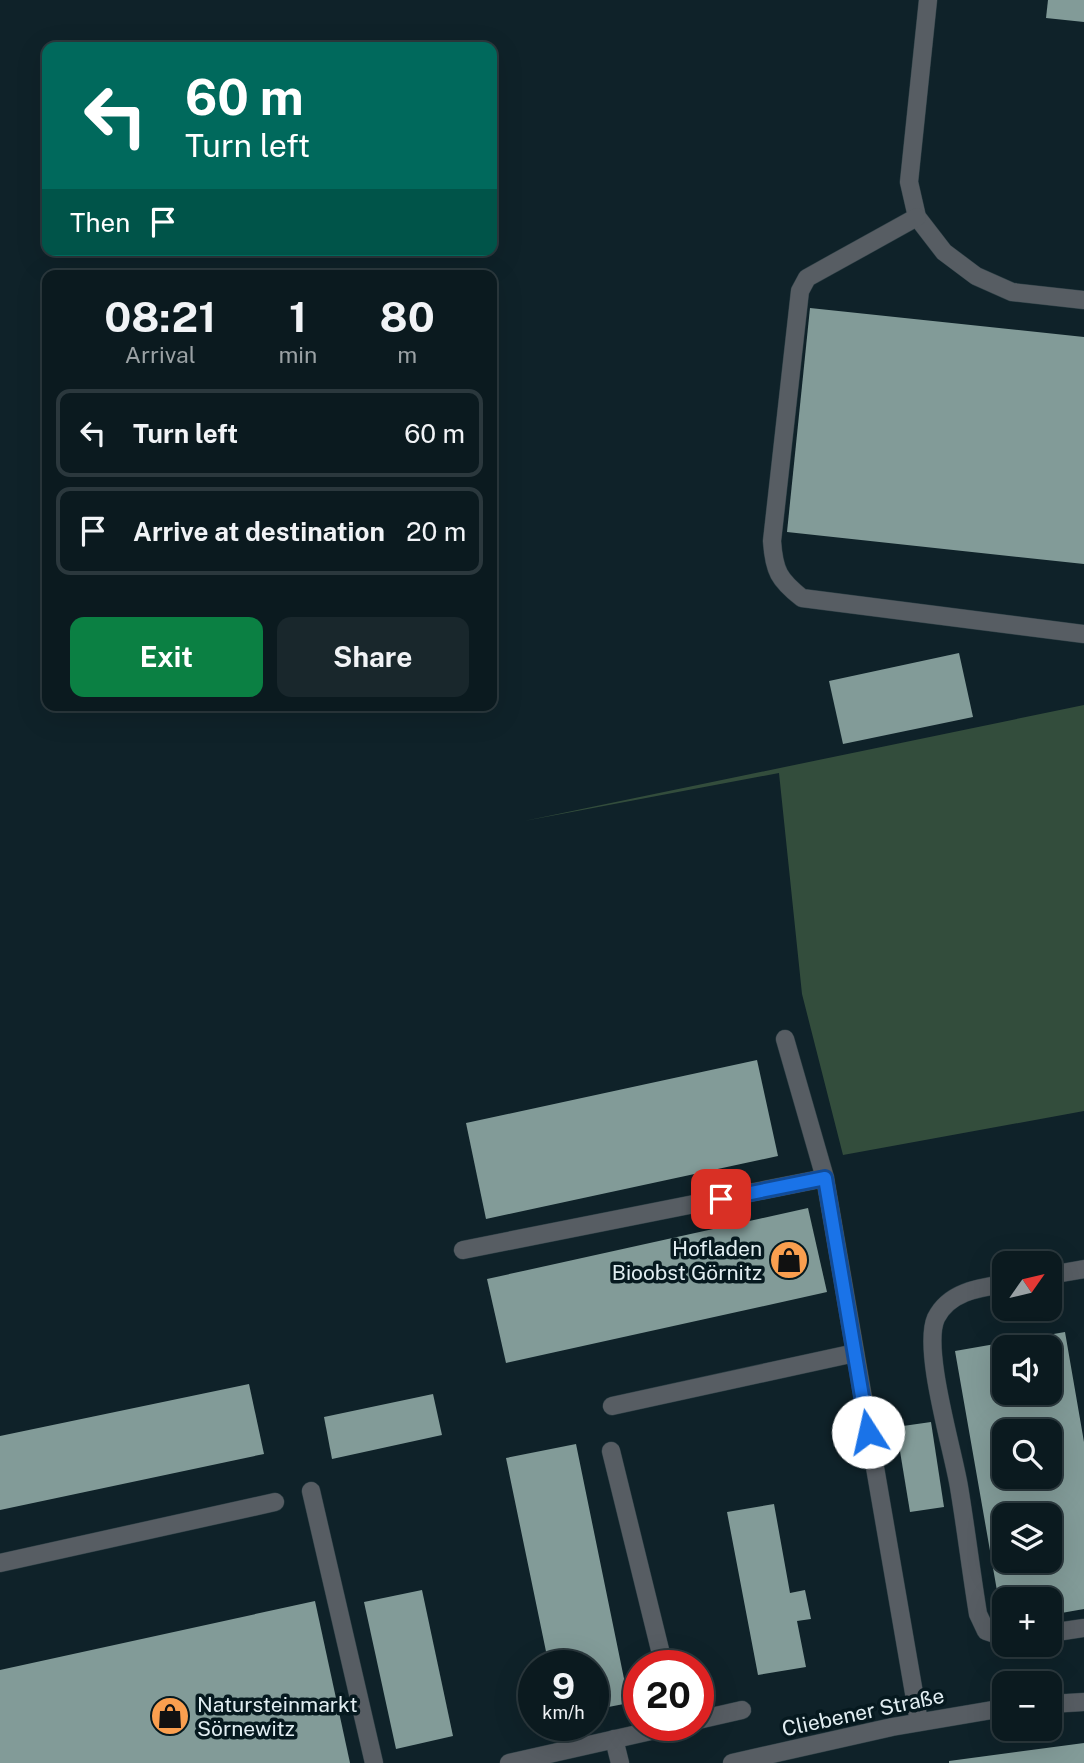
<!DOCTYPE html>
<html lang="en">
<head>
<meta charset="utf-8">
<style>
	:root { --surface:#0b1a1f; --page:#19272c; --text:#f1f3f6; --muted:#9aa1a4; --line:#2b383d; --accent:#0b8043 }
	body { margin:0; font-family:"Public Sans",sans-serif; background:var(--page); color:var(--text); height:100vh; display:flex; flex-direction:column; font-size:26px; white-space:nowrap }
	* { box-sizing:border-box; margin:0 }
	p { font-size:23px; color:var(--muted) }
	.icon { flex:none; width:38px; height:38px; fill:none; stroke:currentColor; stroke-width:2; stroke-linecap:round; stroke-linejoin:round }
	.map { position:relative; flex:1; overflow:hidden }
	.sheet { position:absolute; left:42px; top:270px; width:455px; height:441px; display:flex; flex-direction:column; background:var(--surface); border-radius:14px; box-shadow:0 7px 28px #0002,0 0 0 2px var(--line) }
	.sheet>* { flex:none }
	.hud { position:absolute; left:42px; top:42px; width:455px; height:214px; border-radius:14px; box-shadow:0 7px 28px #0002,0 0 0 2px var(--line); background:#00695c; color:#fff; overflow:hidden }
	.needle { width:46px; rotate:56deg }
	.fabs { position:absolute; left:992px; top:1251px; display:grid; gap:14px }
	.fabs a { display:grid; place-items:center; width:70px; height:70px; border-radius:14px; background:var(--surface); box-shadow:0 7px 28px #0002,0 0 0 2px var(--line); font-size:35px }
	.speed { position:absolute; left:518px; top:1650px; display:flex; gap:14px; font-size:35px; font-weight:700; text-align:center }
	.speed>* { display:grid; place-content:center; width:91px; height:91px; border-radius:50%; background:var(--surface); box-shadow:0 7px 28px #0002,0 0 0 2px var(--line); line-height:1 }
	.speed small { font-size:18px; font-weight:400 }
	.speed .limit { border:10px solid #d22; background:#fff; color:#111 }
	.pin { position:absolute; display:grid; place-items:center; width:60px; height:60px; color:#fff; margin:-30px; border-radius:14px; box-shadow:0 4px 10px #0006 }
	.me { position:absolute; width:77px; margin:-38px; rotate:350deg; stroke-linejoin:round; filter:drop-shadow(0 0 5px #0008) }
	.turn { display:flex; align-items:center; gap:24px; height:147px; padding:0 28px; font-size:32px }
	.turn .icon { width:91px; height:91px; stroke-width:2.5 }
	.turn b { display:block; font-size:49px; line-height:60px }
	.then { display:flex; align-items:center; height:66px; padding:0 28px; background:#0003; gap:14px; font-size:26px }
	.eta { display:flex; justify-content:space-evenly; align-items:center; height:119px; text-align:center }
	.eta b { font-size:42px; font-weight:700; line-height:49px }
	.button { display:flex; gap:14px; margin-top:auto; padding:14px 28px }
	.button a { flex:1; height:80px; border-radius:14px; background:var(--accent); color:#fff; font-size:28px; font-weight:700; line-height:80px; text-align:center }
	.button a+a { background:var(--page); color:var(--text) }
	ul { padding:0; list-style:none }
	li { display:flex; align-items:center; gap:21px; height:88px; margin:0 14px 10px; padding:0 14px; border:4px solid var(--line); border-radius:14px }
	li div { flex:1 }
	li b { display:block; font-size:26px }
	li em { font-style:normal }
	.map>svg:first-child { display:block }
	.green { fill:#334d3c }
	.building { fill:#829b98; fill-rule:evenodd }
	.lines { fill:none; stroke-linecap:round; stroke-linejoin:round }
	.minor-casing { stroke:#2d3f45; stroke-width:19 }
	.minor { stroke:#575d63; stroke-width:18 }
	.route-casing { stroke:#114b97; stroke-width:18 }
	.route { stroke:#1a73e8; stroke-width:12 }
	.labels { text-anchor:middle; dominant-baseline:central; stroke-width:7; stroke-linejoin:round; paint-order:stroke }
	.poi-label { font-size:21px; fill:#e2eef2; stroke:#06191f; text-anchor:end }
	.street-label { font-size:21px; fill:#e2eef2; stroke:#06191f }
</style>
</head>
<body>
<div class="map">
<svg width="1084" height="1763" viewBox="0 0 1084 1763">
	<rect width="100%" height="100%" fill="#0f2229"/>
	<polygon class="green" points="1084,705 1084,1111 843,1155 802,994 779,773 524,821"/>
	<g class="building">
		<polygon points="1048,0 1084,0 1084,22 1046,18"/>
		<polygon points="810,308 1084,337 1084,564 787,532"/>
		<polygon points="959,653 973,717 843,744 829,681"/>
		<polygon points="757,1060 778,1156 486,1219 466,1123"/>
		<polygon points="808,1208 827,1292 506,1363 487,1279"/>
		<path d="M1065,1332L1084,1442V1609L1050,1615V1600H1004L1003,1625L955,1351ZM1004,1348H1050V1393H1004ZM1004,1432H1050V1477H1004ZM1004,1516H1050V1561H1004Z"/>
		<polygon points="249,1384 264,1454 0,1510 0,1436"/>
		<polygon points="433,1394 442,1435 332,1459 324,1417"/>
		<polygon points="931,1422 944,1507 910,1512 896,1427"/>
		<polygon points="576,1444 629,1703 593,1710 593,1666 549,1666 506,1458"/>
		<polygon points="774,1504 790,1593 805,1590 811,1619 797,1621 806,1667 758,1675 727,1512"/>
		<polygon points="422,1590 453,1736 396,1749 364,1602"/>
		<polygon points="315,1601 350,1763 0,1763 0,1670"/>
		<polygon points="1084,1743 1084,1763 949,1763 949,1761"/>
	</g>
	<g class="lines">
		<defs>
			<g id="minor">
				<polyline points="928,0 909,182 917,217 944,252 976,276 1012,292 1084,300"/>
				<path d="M917,217L807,278L800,291L772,541C774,571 779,580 802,598L1084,634"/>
				<polyline points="785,1039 825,1178 919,1722"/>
				<polyline points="463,1250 825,1178"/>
				<polyline points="1050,1275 1084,1269"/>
				<path d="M1004,1284C978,1288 949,1292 936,1318C922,1349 953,1450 959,1487C966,1529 971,1571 978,1614L986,1631L1004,1637"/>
				<polyline points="612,1406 855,1353"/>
				<polyline points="611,1451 664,1666"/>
				<polyline points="311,1491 374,1763"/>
				<polyline points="0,1563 275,1502"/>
				<polyline points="1050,1633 1084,1628"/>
				<polyline points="1050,1704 1084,1702"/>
				<polyline points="698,1720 742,1710"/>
				<polyline points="614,1739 620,1763"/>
				<polyline points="509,1763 673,1726"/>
				<polyline points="732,1763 892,1727 1004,1708"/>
			</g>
		</defs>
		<use href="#minor" class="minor-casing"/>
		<use href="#minor" class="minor"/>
	</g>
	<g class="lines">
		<defs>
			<polyline id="route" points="721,1199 825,1178 868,1432"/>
		</defs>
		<use href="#route" class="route-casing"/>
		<use href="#route" class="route"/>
	</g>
	<defs>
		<symbol id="shop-disc" viewBox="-11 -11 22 22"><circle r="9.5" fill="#fa9f4f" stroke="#06191f"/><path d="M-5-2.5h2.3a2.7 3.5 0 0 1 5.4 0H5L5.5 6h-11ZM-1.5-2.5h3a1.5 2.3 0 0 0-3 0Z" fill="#111"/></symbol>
	</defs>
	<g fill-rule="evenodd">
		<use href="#shop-disc" x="767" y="1238" width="44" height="44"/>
		<use href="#shop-disc" x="148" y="1694" width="44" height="44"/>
	</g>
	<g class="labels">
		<g class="poi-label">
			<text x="762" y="1248">Hofladen<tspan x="762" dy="24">Bioobst Görnitz</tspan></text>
			<text x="197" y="1704" text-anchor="start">Natursteinmarkt<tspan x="197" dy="24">Sörnewitz</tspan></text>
		</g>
		<g class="street-label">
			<text transform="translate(863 1712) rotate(-12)">Cliebener Straße</text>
		</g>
	</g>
</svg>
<div class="fabs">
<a><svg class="needle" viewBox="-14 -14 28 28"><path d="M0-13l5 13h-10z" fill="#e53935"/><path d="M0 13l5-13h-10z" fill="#9aa1a4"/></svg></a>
<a><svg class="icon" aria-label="sound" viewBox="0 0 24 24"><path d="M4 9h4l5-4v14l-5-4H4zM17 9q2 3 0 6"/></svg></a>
<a><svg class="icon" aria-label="search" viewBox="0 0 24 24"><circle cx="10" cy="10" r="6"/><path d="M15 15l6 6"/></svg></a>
<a><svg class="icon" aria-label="layers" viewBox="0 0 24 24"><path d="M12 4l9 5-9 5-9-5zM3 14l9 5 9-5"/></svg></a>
<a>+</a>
<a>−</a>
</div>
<div class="speed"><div>9<small>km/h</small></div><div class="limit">20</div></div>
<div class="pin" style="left:721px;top:1199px;background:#d93025"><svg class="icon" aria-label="arrive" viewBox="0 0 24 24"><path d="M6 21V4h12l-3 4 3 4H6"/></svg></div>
<svg class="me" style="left:868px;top:1432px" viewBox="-20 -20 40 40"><circle r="19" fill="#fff"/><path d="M0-13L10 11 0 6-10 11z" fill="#1a73e8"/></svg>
<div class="hud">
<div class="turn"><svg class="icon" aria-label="left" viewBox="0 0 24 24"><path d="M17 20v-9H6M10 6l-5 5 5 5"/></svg><div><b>60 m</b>Turn left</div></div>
<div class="then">Then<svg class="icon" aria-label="arrive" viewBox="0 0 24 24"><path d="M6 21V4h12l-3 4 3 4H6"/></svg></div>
</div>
<section class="sheet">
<div class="eta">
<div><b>08:21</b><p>Arrival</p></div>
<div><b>1</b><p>min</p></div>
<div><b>80</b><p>m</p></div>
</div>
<ul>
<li><svg class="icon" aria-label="left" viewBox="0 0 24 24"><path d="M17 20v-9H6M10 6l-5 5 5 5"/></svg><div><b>Turn left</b></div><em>60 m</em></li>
<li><svg class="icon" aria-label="arrive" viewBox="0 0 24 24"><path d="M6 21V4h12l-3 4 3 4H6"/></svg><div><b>Arrive at destination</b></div><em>20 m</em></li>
</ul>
<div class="button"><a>Exit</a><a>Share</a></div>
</section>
</div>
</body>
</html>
